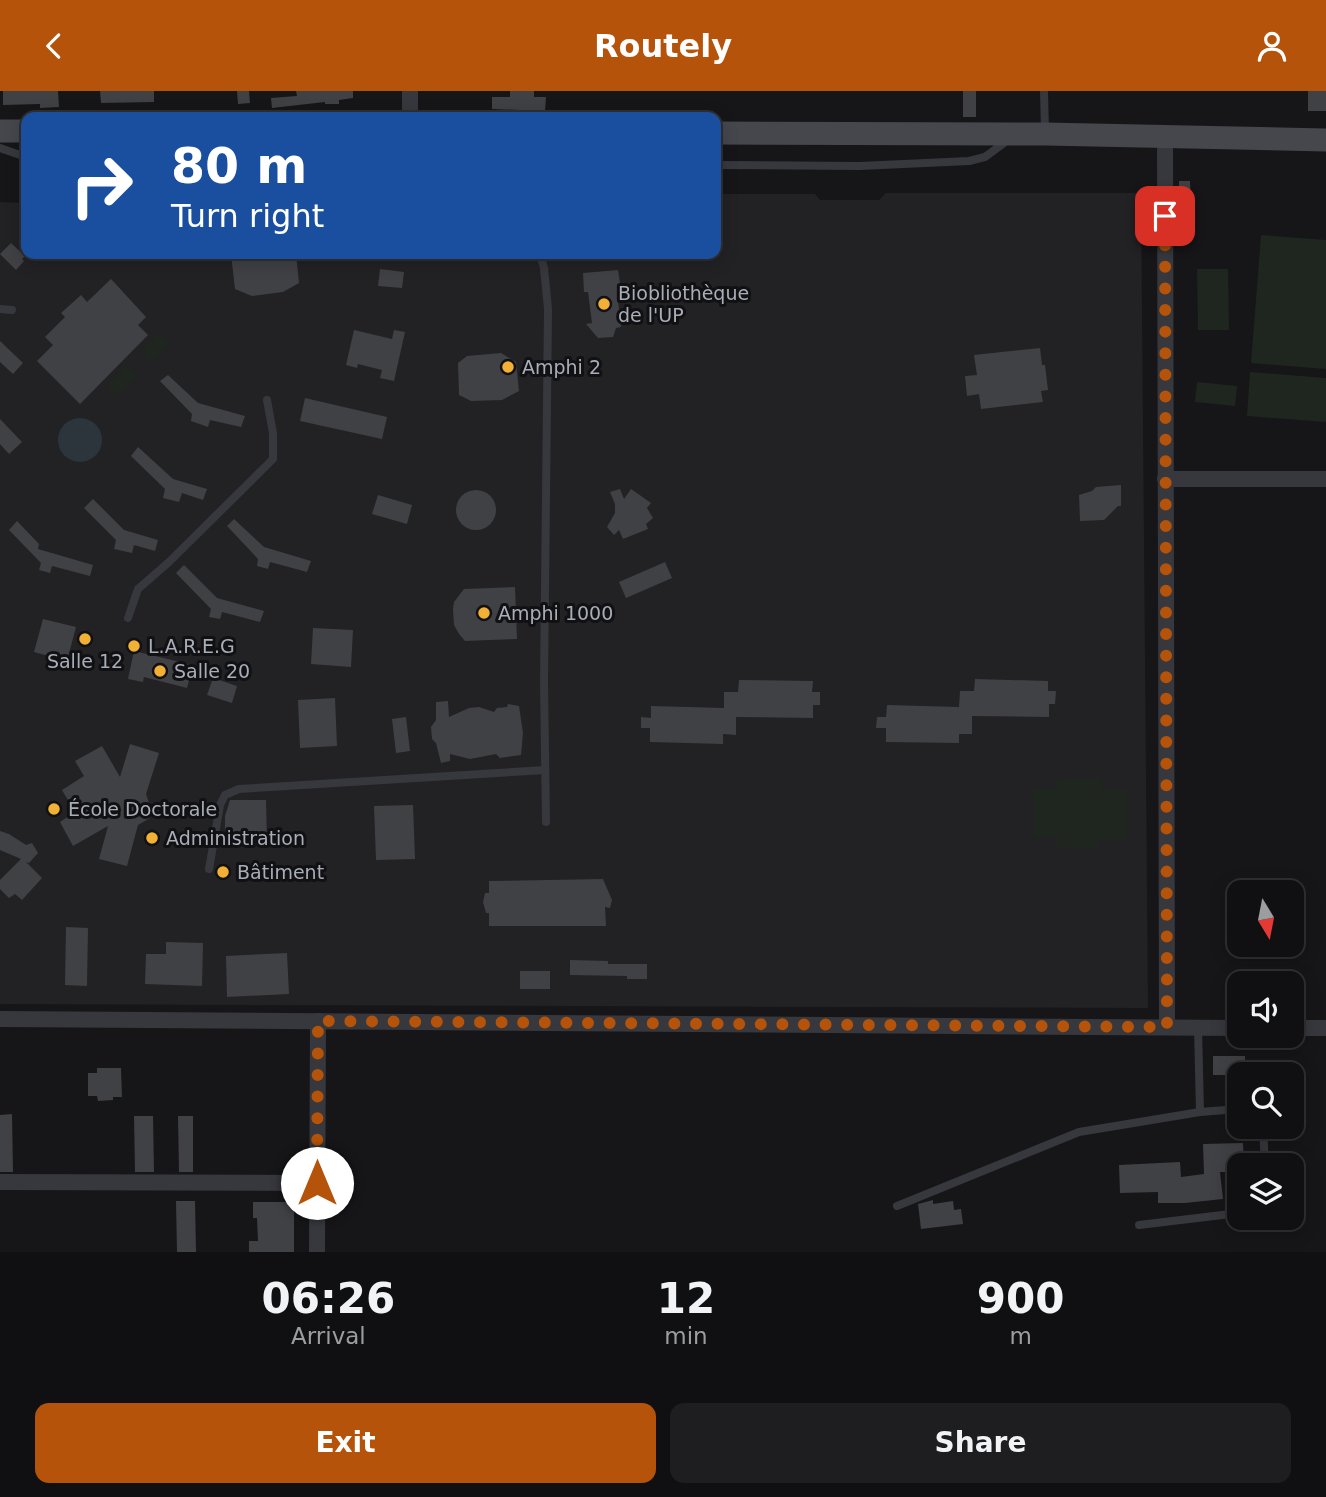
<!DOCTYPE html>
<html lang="en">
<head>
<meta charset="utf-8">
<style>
	:root { --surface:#101012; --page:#1e1e20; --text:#f1f3f6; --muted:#9c9d9f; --line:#303032; --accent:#b45309 }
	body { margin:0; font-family:"DejaVu Sans",sans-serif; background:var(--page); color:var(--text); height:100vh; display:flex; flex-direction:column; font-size:26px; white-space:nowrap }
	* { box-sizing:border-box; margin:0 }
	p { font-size:23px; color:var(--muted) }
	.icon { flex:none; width:38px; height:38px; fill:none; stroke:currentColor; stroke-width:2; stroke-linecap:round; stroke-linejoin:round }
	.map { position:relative; height:1161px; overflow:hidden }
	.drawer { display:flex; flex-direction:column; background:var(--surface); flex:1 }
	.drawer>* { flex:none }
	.hud { position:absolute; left:21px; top:21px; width:700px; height:147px; border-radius:14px; box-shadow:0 4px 18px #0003,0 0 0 2px var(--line); background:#1a4fa0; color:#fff; overflow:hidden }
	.needle { width:46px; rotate:170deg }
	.controls { position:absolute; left:1227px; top:789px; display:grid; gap:14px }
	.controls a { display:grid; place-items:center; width:77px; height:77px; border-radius:14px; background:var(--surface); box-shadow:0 4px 18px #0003,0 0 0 2px var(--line); font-size:35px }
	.pin { position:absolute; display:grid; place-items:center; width:60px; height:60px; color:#fff; margin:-30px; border-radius:14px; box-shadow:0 4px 10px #0006 }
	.me { position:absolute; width:77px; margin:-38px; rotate:0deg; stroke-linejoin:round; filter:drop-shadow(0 0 5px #0008) }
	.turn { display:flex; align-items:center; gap:24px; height:147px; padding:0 35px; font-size:32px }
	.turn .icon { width:91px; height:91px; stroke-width:2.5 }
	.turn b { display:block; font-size:49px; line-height:60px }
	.eta { display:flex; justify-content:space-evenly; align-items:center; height:119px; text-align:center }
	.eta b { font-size:42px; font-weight:800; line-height:49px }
	.action { display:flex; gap:14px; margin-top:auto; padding:14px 35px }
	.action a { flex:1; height:80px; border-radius:14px; background:var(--accent); color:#fff; font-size:28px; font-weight:800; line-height:80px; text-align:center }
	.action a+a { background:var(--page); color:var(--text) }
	header { display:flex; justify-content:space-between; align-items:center; height:91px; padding:0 35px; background:var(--accent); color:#fff; font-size:32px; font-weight:800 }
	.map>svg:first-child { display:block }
	.built { fill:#222225 }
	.green { fill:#1e261f }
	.water { fill:#2c353c }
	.building { fill:#404145 }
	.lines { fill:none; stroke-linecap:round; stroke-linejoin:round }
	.lane { stroke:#37383d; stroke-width:8 }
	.street { stroke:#37383d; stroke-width:16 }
	.secondary { stroke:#45474d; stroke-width:23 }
	.route { stroke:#b45309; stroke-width:12; stroke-dasharray:0 21.6 }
	.poi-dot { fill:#f2b134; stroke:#111113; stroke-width:2.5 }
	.labels { text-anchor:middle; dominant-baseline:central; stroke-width:6; stroke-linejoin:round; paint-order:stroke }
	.poi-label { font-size:19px; fill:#a8adb8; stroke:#111113; text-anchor:start }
</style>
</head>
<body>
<header><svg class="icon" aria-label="back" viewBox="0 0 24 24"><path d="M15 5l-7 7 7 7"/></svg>Routely<svg class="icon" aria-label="person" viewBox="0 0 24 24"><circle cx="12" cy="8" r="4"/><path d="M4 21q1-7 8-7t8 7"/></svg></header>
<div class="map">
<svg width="1326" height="1161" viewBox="0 0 1326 1161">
	<rect width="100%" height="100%" fill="#161618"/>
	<polygon class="built" points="886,102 1141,102 1148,917 0,913 0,111 26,112 26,163 716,163 716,103 815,103 820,109 879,109"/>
	<g class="green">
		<polygon points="1261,144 1326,149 1326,278 1251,272"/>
		<polygon points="1197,178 1228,178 1229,239 1198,239"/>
		<polygon points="159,243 169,253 151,272 140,262"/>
		<polygon points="126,275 137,285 118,305 107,295"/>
		<polygon points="1250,281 1326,287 1326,331 1247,325"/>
		<polygon points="1197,291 1237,295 1235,315 1195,311"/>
		<polygon points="1057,688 1100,688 1101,699 1127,699 1128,748 1099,748 1099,756 1057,756 1057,746 1034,746 1034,697 1056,697"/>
	</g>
	<circle class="water" cx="80" cy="349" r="22"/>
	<g class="building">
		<polygon points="3,0 58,0 59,16 40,17 40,13 3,14"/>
		<polygon points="100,0 154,0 154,11 101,12"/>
		<polygon points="237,0 249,0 250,12 238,13"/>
		<polygon points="296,0 353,0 353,7 339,9 339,13 325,13 325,11 272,17 271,7 297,5"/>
		<polygon points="510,0 534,0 534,6 546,6 545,20 492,18 492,6 510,6"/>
		<rect x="963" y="0" width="13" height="26"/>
		<rect x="1308" y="0" width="18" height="20"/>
		<polygon points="1179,90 1190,90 1191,113 1179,114"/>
		<polygon points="11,152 25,165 22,168 24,170 16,179 0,163"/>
		<polygon points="231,163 296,163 299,192 283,201 252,205 235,198"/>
		<polygon points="380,178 404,181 402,197 378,195"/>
		<polygon points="618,179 621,199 617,200 621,236 616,237 613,246 598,247 586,233 592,232 588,201 584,201 583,182"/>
		<polygon points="111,188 146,226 138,234 148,244 80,313 37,270 53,254 45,246 65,226 61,222 81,204 87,211"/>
		<polygon points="354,239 392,248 394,239 405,241 394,290 380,287 382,279 358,273 357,277 346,274"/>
		<polygon points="0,250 23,272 13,283 0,271"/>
		<polygon points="1040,257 1042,274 1045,274 1048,299 1041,300 1043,311 981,318 979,303 967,305 965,285 977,284 974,264"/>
		<polygon points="501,262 516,271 519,300 502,309 471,310 459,304 458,272 467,265"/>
		<polygon points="168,284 198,312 245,325 241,336 210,329 208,336 191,330 192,323 160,290"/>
		<polygon points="305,307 387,326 382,348 300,330"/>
		<polygon points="0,328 22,351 9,363 0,353"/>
		<polygon points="138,356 173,388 207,398 203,409 182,402 179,411 163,407 165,398 131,365"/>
		<polygon points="1121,394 1121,415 1118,415 1104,429 1080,430 1079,404 1092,400 1096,396"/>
		<polygon points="620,398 624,408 631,398 651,412 647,417 653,427 646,433 648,438 623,448 619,439 614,444 607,436 615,422 615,413 610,401"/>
		<circle cx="476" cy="419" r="20"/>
		<polygon points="378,404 412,414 407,433 372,423"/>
		<polygon points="93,408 124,439 158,449 155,460 134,454 132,462 114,458 116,449 84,417"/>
		<polygon points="234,428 264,456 311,470 307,481 270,471 268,478 257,475 258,468 227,435"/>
		<polygon points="17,430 39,453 38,458 93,474 90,485 52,475 50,482 39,479 41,472 9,439"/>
		<polygon points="665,471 672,487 626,507 619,491"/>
		<polygon points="184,474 217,507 264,520 260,531 222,521 220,528 209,526 211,518 176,482"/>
		<polygon points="515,496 517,548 465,550 459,543 454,534 453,519 454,511 464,498"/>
		<polygon points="43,528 76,536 67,570 34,561"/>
		<polygon points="313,537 353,539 351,576 311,573"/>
		<polygon points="134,560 193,574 187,597 144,586 143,591 128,588"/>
		<polygon points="213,587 237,595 232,612 207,604"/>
		<polygon points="975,588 1048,590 1048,600 1056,600 1055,613 1049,613 1049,626 972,625 972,643 959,643 959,652 886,651 886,637 876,637 877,626 886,626 887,614 959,616 960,600 974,600"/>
		<polygon points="739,589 813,590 812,601 820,601 820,614 813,614 813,627 736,626 736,644 723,643 723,653 650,651 650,637 641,637 641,626 651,627 651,615 724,617 724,601 738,601"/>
		<polygon points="335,607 337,655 300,657 298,609"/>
		<polygon points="448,610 449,626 469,617 479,616 494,621 497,617 507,616 508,613 519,615 523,642 521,664 500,667 496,663 470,668 450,663 450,670 441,672 436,652 432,648 431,636 436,629 436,611"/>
		<polygon points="406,626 410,660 396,662 392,628"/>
		<polygon points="130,653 159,662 146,703 152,721 150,727 138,734 127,775 99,768 108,735 73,755 60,731 75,721 62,699 84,685 75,670 102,655 120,686"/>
		<polygon points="230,709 266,709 267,751 225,752 225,725"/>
		<polygon points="413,714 415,768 376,769 374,715"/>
		<polygon points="0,740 9,743 26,754 32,752 38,762 29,772 26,771 42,787 22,809 15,803 9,807 0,798 0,789 21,768 0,759"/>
		<polygon points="603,788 612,809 610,817 605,816 606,835 489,835 489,822 486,822 483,811 485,802 489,802 489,790"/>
		<polygon points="66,836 88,837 87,895 65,894"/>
		<polygon points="166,851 203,852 202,895 145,893 146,863 166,863"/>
		<polygon points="287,862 289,903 227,906 226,865"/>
		<polygon points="570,869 608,870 608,873 647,873 647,888 627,888 627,885 570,884"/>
		<rect x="520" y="880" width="30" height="18"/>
		<rect x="1213" y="965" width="32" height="19"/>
		<polygon points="97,977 121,977 122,1006 113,1006 113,1009 98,1010 97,1005 88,1005 88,982 97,982"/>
		<polygon points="12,1023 13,1081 0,1081 0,1024"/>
		<polygon points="134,1025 153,1025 154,1081 135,1081"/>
		<polygon points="178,1025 193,1025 193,1081 179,1081"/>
		<polygon points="1243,1052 1244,1074 1239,1074 1239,1081 1220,1081 1223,1108 1185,1112 1158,1112 1158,1101 1120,1102 1119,1074 1180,1071 1181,1086 1204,1083 1203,1053"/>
		<polygon points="933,1109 933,1113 953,1110 954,1119 961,1118 963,1133 921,1138 918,1113"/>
		<polygon points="176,1110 195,1110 196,1161 177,1161"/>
		<polygon points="253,1111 294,1111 294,1161 249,1161 249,1150 258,1150 257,1127 253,1127"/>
	</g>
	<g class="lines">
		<g class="lane">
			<polyline points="1044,0 1045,40"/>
			<polyline points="0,57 26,66"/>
			<polyline points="716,74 860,75 969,70 985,66 1008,49"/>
			<polyline points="540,163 544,177 548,218 544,591 546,731"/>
			<polyline points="0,218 12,219"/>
			<polyline points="128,527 138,498 169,471 273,368 273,342 267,309"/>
			<polyline points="209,778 220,714 225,704 239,698 545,679"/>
			<polyline points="1198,937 1200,1021"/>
			<polyline points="1263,1036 1265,1074"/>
			<polyline points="897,1115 1079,1041 1200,1021 1239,1018"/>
			<polyline points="1139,1134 1239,1122"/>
		</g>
		<g class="street">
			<polyline points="410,26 410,0"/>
			<polyline points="1165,46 1167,936"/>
			<polyline points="1165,388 1326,388"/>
			<polyline points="0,928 1239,937"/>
			<polyline points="1292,937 1326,937"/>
			<polyline points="0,1091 317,1092"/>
			<polyline points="317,1161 318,930"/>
		</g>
		<g class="secondary">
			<polyline points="0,40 26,40"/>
			<polyline points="716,42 1045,43 1326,49"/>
		</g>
	</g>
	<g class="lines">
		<polyline class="route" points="317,1092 318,930 1167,936 1165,125"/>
	</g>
	<g class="poi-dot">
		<circle cx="604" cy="213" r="7"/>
		<circle cx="508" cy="276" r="7"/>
		<circle cx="484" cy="522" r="7"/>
		<circle cx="85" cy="548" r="7"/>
		<circle cx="134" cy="555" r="7"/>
		<circle cx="160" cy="580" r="7"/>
		<circle cx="54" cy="718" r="7"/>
		<circle cx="152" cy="747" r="7"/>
		<circle cx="223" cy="781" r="7"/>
	</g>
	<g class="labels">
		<g class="poi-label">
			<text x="618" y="202">Biobliothèque<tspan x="618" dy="22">de l'UP</tspan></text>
			<text x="522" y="276">Amphi 2</text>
			<text x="498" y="522">Amphi 1000</text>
			<text x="148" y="555">L.A.R.E.G</text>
			<text x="85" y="570" text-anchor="middle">Salle 12</text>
			<text x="174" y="580">Salle 20</text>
			<text x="68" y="718">École Doctorale</text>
			<text x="166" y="747">Administration</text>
			<text x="237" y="781">Bâtiment</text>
		</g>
	</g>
</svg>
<div class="controls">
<a><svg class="needle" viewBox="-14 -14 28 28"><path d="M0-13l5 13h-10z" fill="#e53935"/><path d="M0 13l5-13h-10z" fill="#9c9d9f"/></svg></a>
<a><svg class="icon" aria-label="sound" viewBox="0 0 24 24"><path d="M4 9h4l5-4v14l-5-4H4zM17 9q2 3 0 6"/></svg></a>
<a><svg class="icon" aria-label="search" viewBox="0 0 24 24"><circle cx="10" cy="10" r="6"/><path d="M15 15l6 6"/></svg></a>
<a><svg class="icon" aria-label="layers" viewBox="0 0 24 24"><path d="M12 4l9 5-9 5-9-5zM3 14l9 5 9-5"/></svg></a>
</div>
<div class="pin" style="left:1165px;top:125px;background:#d93025"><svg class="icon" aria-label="arrive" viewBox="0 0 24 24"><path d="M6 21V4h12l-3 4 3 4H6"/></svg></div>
<svg class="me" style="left:317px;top:1092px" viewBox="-20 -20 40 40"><circle r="19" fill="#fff"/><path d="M0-13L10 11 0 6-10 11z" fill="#b45309"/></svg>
<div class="hud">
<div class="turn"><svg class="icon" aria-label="right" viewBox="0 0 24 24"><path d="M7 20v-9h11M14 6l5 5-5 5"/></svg><div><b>80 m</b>Turn right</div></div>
</div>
</div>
<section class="drawer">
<div class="eta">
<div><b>06:26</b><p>Arrival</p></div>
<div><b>12</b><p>min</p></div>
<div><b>900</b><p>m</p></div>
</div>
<div class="action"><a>Exit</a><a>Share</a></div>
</section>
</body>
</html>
